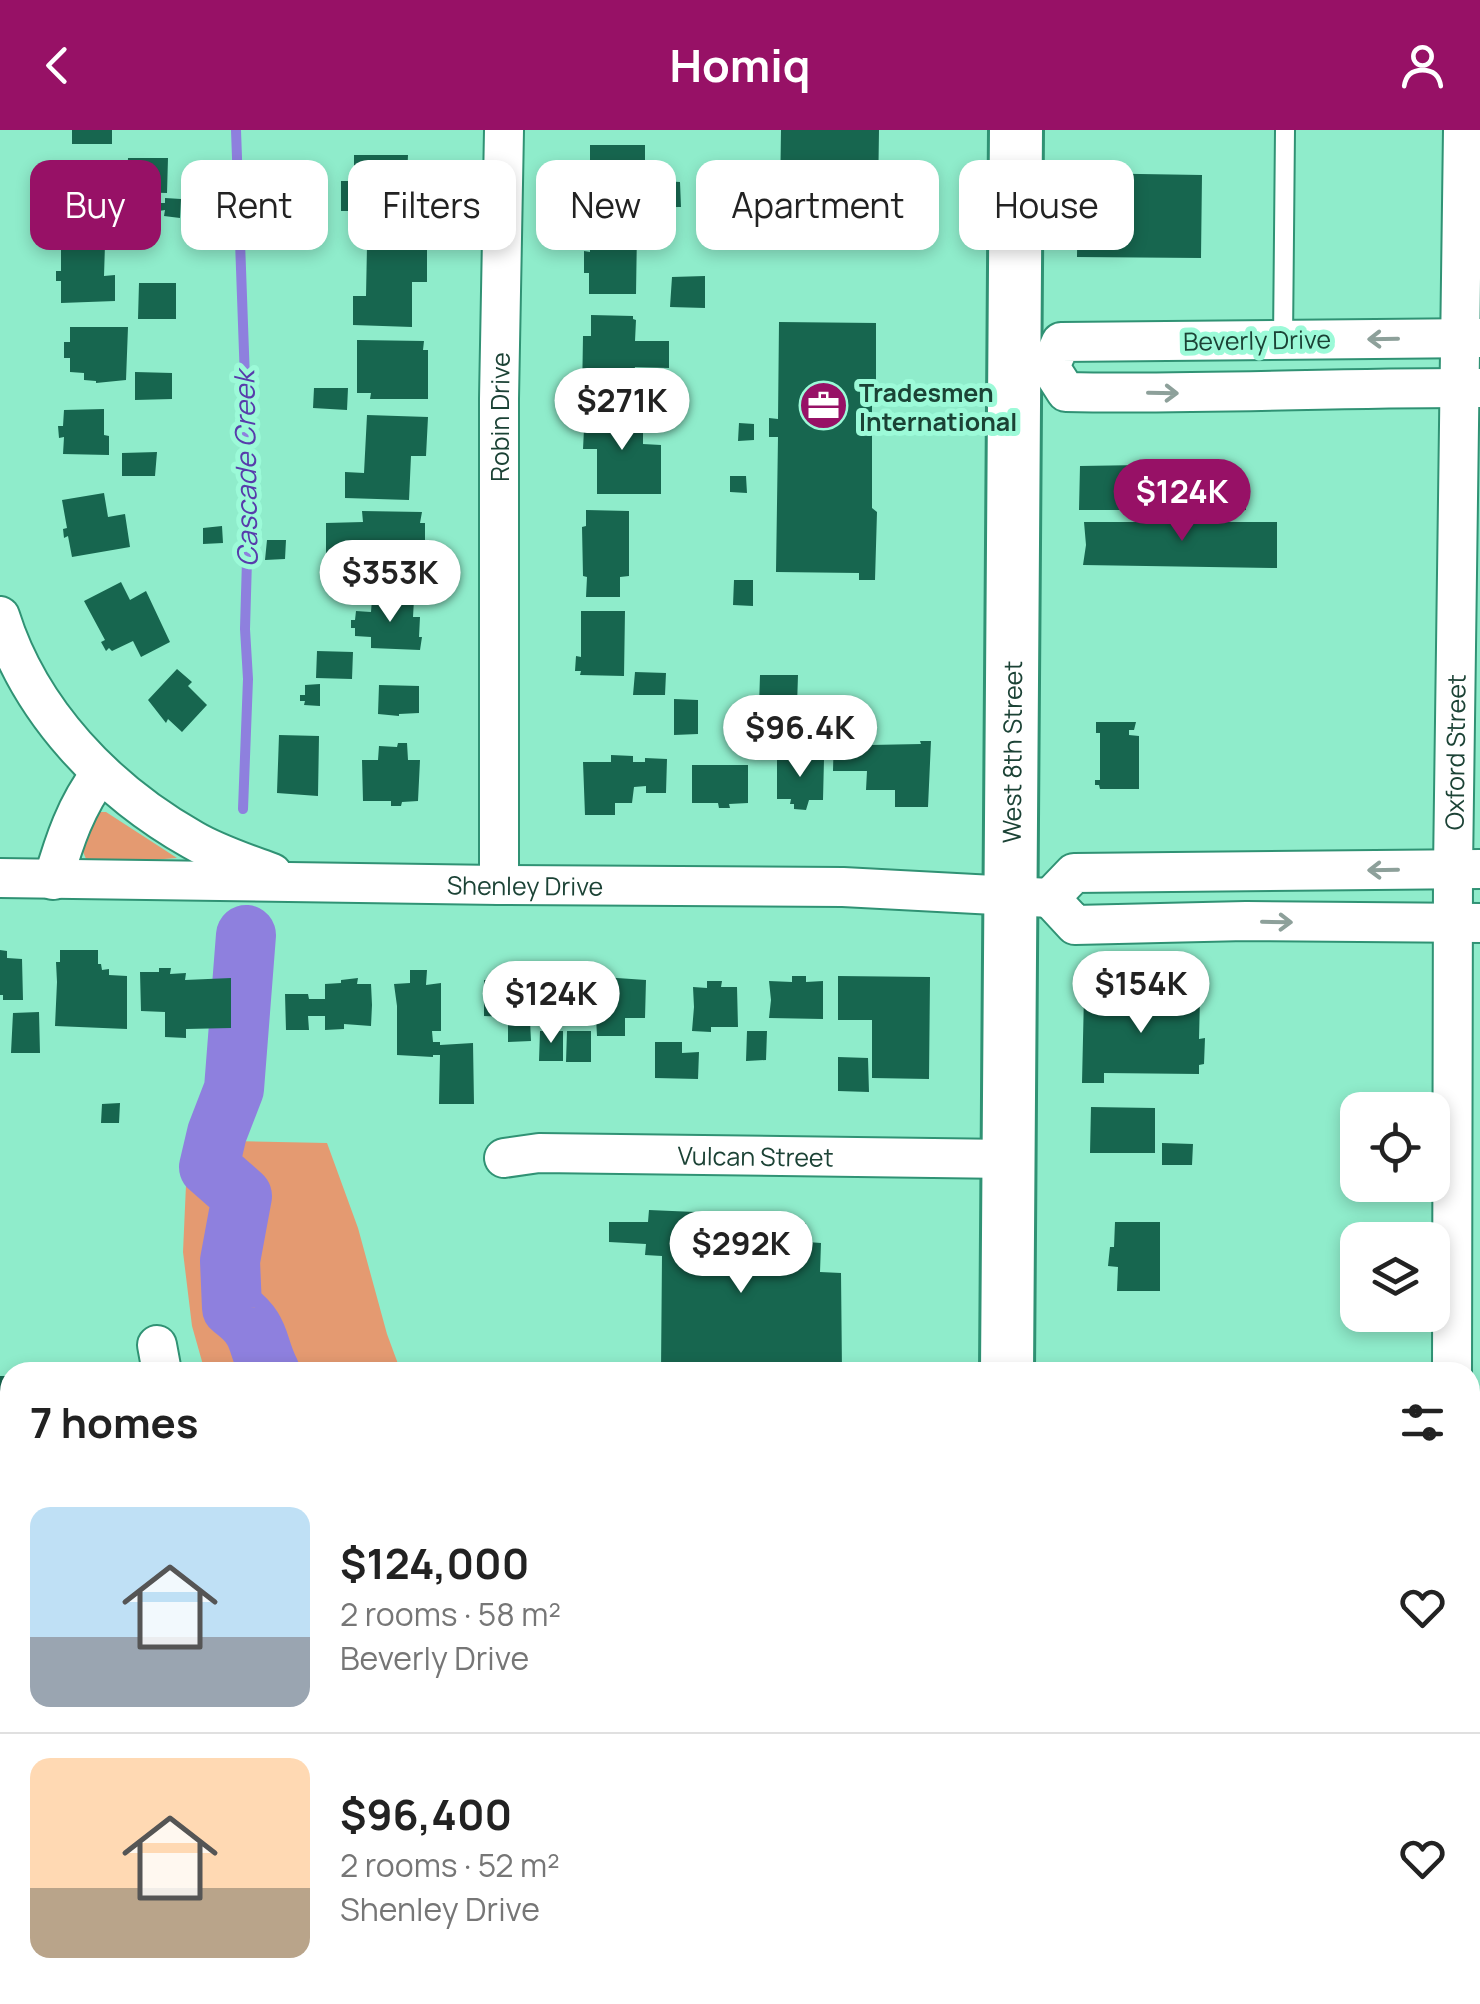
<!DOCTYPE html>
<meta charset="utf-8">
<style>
body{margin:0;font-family:Manrope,sans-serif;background:#f6f6f6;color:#222;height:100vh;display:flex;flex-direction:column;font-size:38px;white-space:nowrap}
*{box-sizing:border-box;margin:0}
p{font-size:32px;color:#767676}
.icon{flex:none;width:55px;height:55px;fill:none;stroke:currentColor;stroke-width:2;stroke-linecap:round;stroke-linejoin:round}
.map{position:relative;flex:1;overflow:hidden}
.drawer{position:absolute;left:0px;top:1232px;width:1480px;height:642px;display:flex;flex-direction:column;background:#fff;border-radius:30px 30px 0 0;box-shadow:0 5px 15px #0003}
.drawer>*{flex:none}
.banner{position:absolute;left:30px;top:30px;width:1420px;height:90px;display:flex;gap:20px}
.controls{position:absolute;left:1340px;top:962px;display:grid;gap:20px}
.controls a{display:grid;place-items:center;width:110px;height:110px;border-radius:20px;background:#fff;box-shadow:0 5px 15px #0003;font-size:50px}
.price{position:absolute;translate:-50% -85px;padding:0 22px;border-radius:35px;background:#fff;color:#222;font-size:32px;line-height:65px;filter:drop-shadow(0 2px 5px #0008)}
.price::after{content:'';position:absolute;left:50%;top:60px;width:30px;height:22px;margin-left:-15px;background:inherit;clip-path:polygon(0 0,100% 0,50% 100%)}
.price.current{background:#971166;color:#fff}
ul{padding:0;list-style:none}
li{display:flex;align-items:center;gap:30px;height:250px;padding:0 30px}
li+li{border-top:2px solid #e0e0e0}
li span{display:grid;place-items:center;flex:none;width:280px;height:200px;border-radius:20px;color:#555}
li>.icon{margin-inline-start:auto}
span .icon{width:120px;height:120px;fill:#fffc;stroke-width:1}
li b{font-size:42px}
h2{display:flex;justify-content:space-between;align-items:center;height:120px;padding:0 30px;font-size:42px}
.tag{padding:0 35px;border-radius:20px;background:#fff;box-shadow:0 5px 15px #0003;font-size:35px;line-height:90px}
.tag.current{background:#971166;color:#fff}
header{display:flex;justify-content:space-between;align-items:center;height:130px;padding:0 30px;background:#971166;color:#fff;font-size:45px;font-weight:700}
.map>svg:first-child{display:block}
.green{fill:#e49a71}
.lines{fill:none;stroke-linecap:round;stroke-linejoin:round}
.stream{stroke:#8e80de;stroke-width:10}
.river{stroke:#8e80de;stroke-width:60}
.building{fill:#17664f}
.service-casing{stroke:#309274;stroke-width:22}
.minor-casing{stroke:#309274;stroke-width:42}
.secondary-casing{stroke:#309274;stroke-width:58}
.service{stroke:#fff;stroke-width:18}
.minor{stroke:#fff;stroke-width:38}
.secondary{stroke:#fff;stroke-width:52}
.oneway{stroke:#8da09a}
.labels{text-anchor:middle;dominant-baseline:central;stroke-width:10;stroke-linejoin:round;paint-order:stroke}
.street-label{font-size:25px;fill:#1b4235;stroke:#9cfad8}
.poi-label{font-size:25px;font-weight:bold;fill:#1b4235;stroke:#9cfad8;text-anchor:start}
.water-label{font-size:28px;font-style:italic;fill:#573cab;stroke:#9cfad8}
</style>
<header><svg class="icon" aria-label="back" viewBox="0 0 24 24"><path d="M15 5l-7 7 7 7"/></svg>Homiq<svg class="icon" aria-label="person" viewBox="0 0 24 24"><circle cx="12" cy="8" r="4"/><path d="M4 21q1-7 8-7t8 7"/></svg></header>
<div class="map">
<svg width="1480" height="1874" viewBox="0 0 1480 1874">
<rect width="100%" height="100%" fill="#8feccb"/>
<path class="green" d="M 98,682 L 106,682 L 177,728 L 138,731 L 86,729 L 81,717 Z
M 188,1010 L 327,1013 L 358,1098 L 387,1204 L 401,1242 L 205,1242 L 192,1196 L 183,1122 Z
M 126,1865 L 429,1865 L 427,1874 L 124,1874 Z"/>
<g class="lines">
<path class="stream" d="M 236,0 L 249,361 L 245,499 L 248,549 L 243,679"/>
<path class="river" d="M 246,805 L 234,959 L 217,1003 L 209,1037 L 242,1066 L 230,1131 L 232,1178 C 263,1201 255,1212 270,1242
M 262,1874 L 264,1865"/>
</g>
<path class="building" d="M 72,0 L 112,0 L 112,14 L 72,14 Z
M 781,0 L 879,0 L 878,68 L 780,68 Z
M 590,15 L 645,15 L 645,50 L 680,52 L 681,77 L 586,78 L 588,52 L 583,53 L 583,40 L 587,39 L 587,32 L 590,32 Z
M 354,25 L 408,25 L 406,69 L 425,69 L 425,108 L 388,107 L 389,94 L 353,94 L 353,81 L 341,81 L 341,51 L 354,51 Z
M 128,28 L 168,28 L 167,63 L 127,62 Z
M 73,41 L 89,43 L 90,41 L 95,41 L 95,44 L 108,46 L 107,53 L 117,52 L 117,72 L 104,72 L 104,101 L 64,102 L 61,83 L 64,81 L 61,81 L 60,69 L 64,69 L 64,64 L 61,64 L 62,53 L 64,53 L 64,43 L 73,43 Z
M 1078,43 L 1202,45 L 1201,128 L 1077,127 Z
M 717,60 L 755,60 L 756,94 L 716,94 Z
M 165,68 L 181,69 L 180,88 L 164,86 L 165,80 L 159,81 L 160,73 L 165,73 Z
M 590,99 L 637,100 L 636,164 L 589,164 L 589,143 L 584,143 L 584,121 L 590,122 Z
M 61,113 L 105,114 L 104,146 L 115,145 L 115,171 L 61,173 L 61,151 L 56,151 L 56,141 L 61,141 Z
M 367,116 L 427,116 L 427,152 L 412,152 L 412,197 L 353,195 L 353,166 L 366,166 Z
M 705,146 L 705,178 L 670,177 L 672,147 Z
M 139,153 L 176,153 L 176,189 L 138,189 Z
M 591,185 L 633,186 L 633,189 L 636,190 L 635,211 L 669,211 L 669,238 L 635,237 L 633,249 L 622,249 L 622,268 L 582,267 L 583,206 L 591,206 Z
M 779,192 L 876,193 L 876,249 L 875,266 L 872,266 L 872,378 L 877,382 L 875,450 L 859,450 L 859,443 L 776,442 L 778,307 L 769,307 L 769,288 L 778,289 Z
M 70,197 L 128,197 L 126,250 L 96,253 L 96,251 L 84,250 L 84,243 L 70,242 L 70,228 L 64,228 L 64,212 L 70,212 Z
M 357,210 L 424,211 L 423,220 L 428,220 L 428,269 L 370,269 L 371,263 L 357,263 Z
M 135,242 L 172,243 L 172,269 L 135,270 Z
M 314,258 L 348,258 L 347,280 L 313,278 Z
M 104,279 L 104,305 L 109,306 L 109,325 L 63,324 L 64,307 L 59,308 L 58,296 L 63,296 L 64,280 Z
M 585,279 L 601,279 L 602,282 L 643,282 L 643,314 L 661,315 L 661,364 L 597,364 L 597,319 L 583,319 Z
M 367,285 L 428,287 L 426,326 L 411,326 L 409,370 L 345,368 L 345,342 L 364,343 Z
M 739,293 L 754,294 L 754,310 L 738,311 Z
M 157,322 L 155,346 L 122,346 L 122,323 Z
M 1160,329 L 1161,336 L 1180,337 L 1179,353 L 1246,354 L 1246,380 L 1079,380 L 1080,336 L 1142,335 L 1142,330 Z
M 730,346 L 746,346 L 747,363 L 730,362 Z
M 104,363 L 108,387 L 125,384 L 130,417 L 72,427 L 68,406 L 64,408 L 63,399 L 67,398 L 62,370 Z
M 586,380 L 629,381 L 629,446 L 620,447 L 620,467 L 586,467 L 587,447 L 583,446 L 582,397 L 586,396 Z
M 362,381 L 422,382 L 420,393 L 425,393 L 425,441 L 362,440 L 363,430 L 326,429 L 326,393 L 363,392 Z
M 1084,392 L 1277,392 L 1277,438 L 1083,435 L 1086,415 Z
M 222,396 L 223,413 L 203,414 L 203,398 Z
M 267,410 L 286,410 L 285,429 L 265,430 Z
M 734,450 L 753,450 L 753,476 L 733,475 Z
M 121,452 L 130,470 L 146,461 L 170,512 L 141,527 L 133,511 L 112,521 L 109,518 L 106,521 L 101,512 L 105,510 L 84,471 Z
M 372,469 L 414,469 L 413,487 L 420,487 L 419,507 L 422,507 L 420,520 L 371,518 L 371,507 L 355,506 L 355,498 L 351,498 L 351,490 L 355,490 L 356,481 L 371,482 Z
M 581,481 L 625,481 L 624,546 L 580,545 L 581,541 L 575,541 L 576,526 L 581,527 Z
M 317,521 L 353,522 L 352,549 L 316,548 Z
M 177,539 L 192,552 L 188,556 L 207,575 L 182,602 L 168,589 L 166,593 L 148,570 Z
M 635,542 L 666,543 L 665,565 L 633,565 Z
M 760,545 L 798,545 L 797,576 L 759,576 Z
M 320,554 L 320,576 L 304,575 L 305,571 L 300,571 L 300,565 L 305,565 L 305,555 Z
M 379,555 L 419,556 L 419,583 L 399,584 L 399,586 L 378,584 Z
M 674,569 L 698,570 L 698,604 L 674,605 Z
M 1096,592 L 1136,592 L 1134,600 L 1129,600 L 1129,605 L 1139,606 L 1139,659 L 1100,659 L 1099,655 L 1095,655 L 1095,650 L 1100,650 L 1100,603 L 1096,603 Z
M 834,601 L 870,603 L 870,615 L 921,614 L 920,611 L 931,611 L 928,677 L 895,677 L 895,660 L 866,660 L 867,641 L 833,641 Z
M 279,605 L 319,606 L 318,666 L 277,663 Z
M 398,613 L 407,613 L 408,630 L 420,630 L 418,671 L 402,672 L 401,676 L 391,676 L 391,671 L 363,671 L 362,630 L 378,630 L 379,616 L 397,617 Z
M 777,623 L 797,624 L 797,628 L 824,629 L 823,670 L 809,670 L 806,680 L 794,679 L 794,674 L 790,674 L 791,669 L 777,669 Z
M 611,625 L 633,626 L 633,632 L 645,632 L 645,628 L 667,629 L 666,663 L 646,663 L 646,656 L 634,657 L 632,673 L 615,673 L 615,685 L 585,685 L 583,632 L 611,632 Z
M 692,635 L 748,635 L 748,673 L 729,674 L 730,678 L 719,678 L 718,673 L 692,673 Z
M 0,820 L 7,821 L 7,828 L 22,829 L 23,870 L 3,870 L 3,865 L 0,865 Z
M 60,820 L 98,820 L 98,834 L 101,834 L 102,840 L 109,839 L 109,845 L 127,846 L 127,899 L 55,896 L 57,852 L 56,832 L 60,832 Z
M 159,838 L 171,838 L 170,844 L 186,843 L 185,850 L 231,848 L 231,898 L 186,899 L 186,908 L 165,907 L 165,882 L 141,881 L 140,842 L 159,842 Z
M 410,840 L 427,840 L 426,855 L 441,853 L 441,901 L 432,901 L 433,912 L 440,912 L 440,915 L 473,913 L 474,974 L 439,974 L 440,925 L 433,925 L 433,927 L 397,925 L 397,876 L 394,854 L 410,853 Z
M 502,844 L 514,844 L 513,850 L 528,849 L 531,911 L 508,912 L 508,887 L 484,886 L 484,850 L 502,850 Z
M 588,846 L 646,850 L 645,888 L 625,888 L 625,906 L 597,906 L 596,887 L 587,888 Z
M 792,846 L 806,846 L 806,852 L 823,851 L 823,889 L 769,888 L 771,870 L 769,851 L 792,852 Z
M 838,846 L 930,847 L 929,949 L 872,948 L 872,890 L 838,890 Z
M 358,848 L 357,854 L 371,854 L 372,875 L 371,896 L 344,894 L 344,899 L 325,900 L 325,886 L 308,886 L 309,900 L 286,900 L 285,864 L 308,864 L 309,869 L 325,869 L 325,854 L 341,853 L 341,850 Z
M 707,851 L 722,851 L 721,857 L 737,857 L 738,897 L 711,897 L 711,902 L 692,901 L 694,877 L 693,857 L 707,858 Z
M 1098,864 L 1178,865 L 1177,868 L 1200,868 L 1199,909 L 1205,908 L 1204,934 L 1199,935 L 1199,944 L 1104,943 L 1104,953 L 1082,953 L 1084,865 L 1098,866 Z
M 39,882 L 40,923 L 11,923 L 13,883 Z
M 540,901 L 563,901 L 563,931 L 539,931 Z
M 567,901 L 591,901 L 591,932 L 566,932 Z
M 747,901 L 767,901 L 766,930 L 746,931 Z
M 655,912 L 682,912 L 682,923 L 699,922 L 698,949 L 655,948 Z
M 838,927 L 868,928 L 869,962 L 838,961 Z
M 120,973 L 119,993 L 101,993 L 102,974 Z
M 1091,977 L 1155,978 L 1155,1023 L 1090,1023 Z
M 1162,1013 L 1193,1014 L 1192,1035 L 1162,1035 Z
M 649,1080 L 695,1082 L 695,1095 L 806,1093 L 807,1112 L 821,1113 L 820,1142 L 841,1143 L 842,1242 L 661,1242 L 662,1126 L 645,1125 L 646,1114 L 609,1112 L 609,1092 L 648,1092 Z
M 1115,1092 L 1160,1092 L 1160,1161 L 1117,1161 L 1118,1137 L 1108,1136 L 1110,1117 L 1114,1117 Z
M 0,1246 L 10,1246 L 10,1462 L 0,1462 Z
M 0,1622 L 10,1622 L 10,1813 L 0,1813 Z
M 0,1845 L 10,1845 L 10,1865 L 52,1865 L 51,1874 L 0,1874 Z
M 846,1865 L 917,1865 L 917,1874 L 845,1874 Z
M 1092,1865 L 1183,1865 L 1182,1872 L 1092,1874 Z"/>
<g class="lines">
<defs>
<path id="service" d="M 1283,210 L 1285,0"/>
<g id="minor">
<path d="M 1480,208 L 1061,212 L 1050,237 L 1066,262 C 1204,265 1342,257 1480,258"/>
<path d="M 0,486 C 30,582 106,661 193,710 C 217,724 245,733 272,743"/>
<path d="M 1480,739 L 1074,743 L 1050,768 L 1075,795 L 1246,791 L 1480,793"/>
<path id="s1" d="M 0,748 L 499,755 L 843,757 L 1050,768"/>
<path d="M 53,750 C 64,712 76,675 101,643"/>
<path id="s2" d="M 499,755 L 499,269 L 504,0"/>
<path id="s3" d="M 504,1028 L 539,1023 L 1009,1029"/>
<path d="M 157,1215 L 162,1242"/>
<path id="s4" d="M 1452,1242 L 1453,739 L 1463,0"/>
<path d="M 1470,1676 L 1480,1677"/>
<path d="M 109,1874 L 111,1865"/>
<path d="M 447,1874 L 449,1865"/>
<path d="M 1450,1874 L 1451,1865"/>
</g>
<g id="secondary">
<path id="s5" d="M 1007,1242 L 1016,0"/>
<path d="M 997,1874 L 997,1865"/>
</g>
</defs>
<use href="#service" class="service-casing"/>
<use href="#minor" class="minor-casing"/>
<use href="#secondary" class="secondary-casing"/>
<use href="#service" class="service"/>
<use href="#minor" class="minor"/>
<use href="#secondary" class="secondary"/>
</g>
<defs><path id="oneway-shaft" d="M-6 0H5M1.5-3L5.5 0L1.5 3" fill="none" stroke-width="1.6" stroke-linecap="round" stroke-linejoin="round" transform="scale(2.5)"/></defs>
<g class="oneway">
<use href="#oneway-shaft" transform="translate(1383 209) rotate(179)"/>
<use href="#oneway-shaft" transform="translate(1163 263) rotate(1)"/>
<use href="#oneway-shaft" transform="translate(1383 740) rotate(179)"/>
<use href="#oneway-shaft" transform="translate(1277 792) rotate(1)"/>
</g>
<defs>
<symbol id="office-disc" viewBox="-11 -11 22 22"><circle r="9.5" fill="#971166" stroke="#9cfad8"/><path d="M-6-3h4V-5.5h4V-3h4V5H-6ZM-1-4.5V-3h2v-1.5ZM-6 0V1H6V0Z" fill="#fff"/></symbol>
</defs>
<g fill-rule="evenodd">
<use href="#office-disc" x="796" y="248" width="55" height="55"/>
</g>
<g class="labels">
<g class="street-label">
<text transform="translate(1257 210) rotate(-1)">Beverly Drive</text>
<text stroke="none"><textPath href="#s2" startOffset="468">Robin Drive</textPath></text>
<text stroke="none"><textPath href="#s5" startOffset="620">West 8th Street</textPath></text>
<text stroke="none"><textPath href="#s4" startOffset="620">Oxford Street</textPath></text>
<text stroke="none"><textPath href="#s1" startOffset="525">Shenley Drive</textPath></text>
<text stroke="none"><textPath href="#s3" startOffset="252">Vulcan Street</textPath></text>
</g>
<g class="poi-label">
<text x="859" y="262">Tradesmen<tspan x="859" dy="29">International</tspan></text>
</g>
<g class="water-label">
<text transform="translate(245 339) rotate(-91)">Cascade Creek</text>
</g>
</g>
</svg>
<div class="controls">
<a><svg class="icon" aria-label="locate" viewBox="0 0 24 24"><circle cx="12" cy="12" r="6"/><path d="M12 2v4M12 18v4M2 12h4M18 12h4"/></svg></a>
<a><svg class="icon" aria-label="layers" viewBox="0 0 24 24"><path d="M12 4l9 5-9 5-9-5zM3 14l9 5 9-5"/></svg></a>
</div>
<b class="price" style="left:622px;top:323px">$271K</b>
<b class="price current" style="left:1182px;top:414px">$124K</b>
<b class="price" style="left:390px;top:495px">$353K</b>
<b class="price" style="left:800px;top:650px">$96.4K</b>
<b class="price" style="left:1141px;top:906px">$154K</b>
<b class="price" style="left:551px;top:916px">$124K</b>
<b class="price" style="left:741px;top:1166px">$292K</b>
<div class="banner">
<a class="tag current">Buy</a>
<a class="tag">Rent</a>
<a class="tag">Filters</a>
<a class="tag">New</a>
<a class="tag">Apartment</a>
<a class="tag">House</a>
</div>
<section class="drawer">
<h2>7 homes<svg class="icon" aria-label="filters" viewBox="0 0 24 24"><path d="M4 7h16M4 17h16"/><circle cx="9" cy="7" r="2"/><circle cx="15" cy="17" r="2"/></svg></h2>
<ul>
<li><span style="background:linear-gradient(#bfe0f5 65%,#9aa5b1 0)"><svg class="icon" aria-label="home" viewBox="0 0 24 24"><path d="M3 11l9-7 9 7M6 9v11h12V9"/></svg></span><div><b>$124,000</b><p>2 rooms · 58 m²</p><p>Beverly Drive</p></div><svg class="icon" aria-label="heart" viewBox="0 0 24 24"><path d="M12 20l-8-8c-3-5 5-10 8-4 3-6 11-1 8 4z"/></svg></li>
<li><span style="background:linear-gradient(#ffd9b3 65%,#b9a48a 0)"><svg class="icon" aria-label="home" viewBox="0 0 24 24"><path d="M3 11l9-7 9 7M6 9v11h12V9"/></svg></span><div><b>$96,400</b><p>2 rooms · 52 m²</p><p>Shenley Drive</p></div><svg class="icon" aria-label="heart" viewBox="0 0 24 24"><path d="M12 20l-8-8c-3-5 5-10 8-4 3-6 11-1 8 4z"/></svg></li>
</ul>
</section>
</div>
